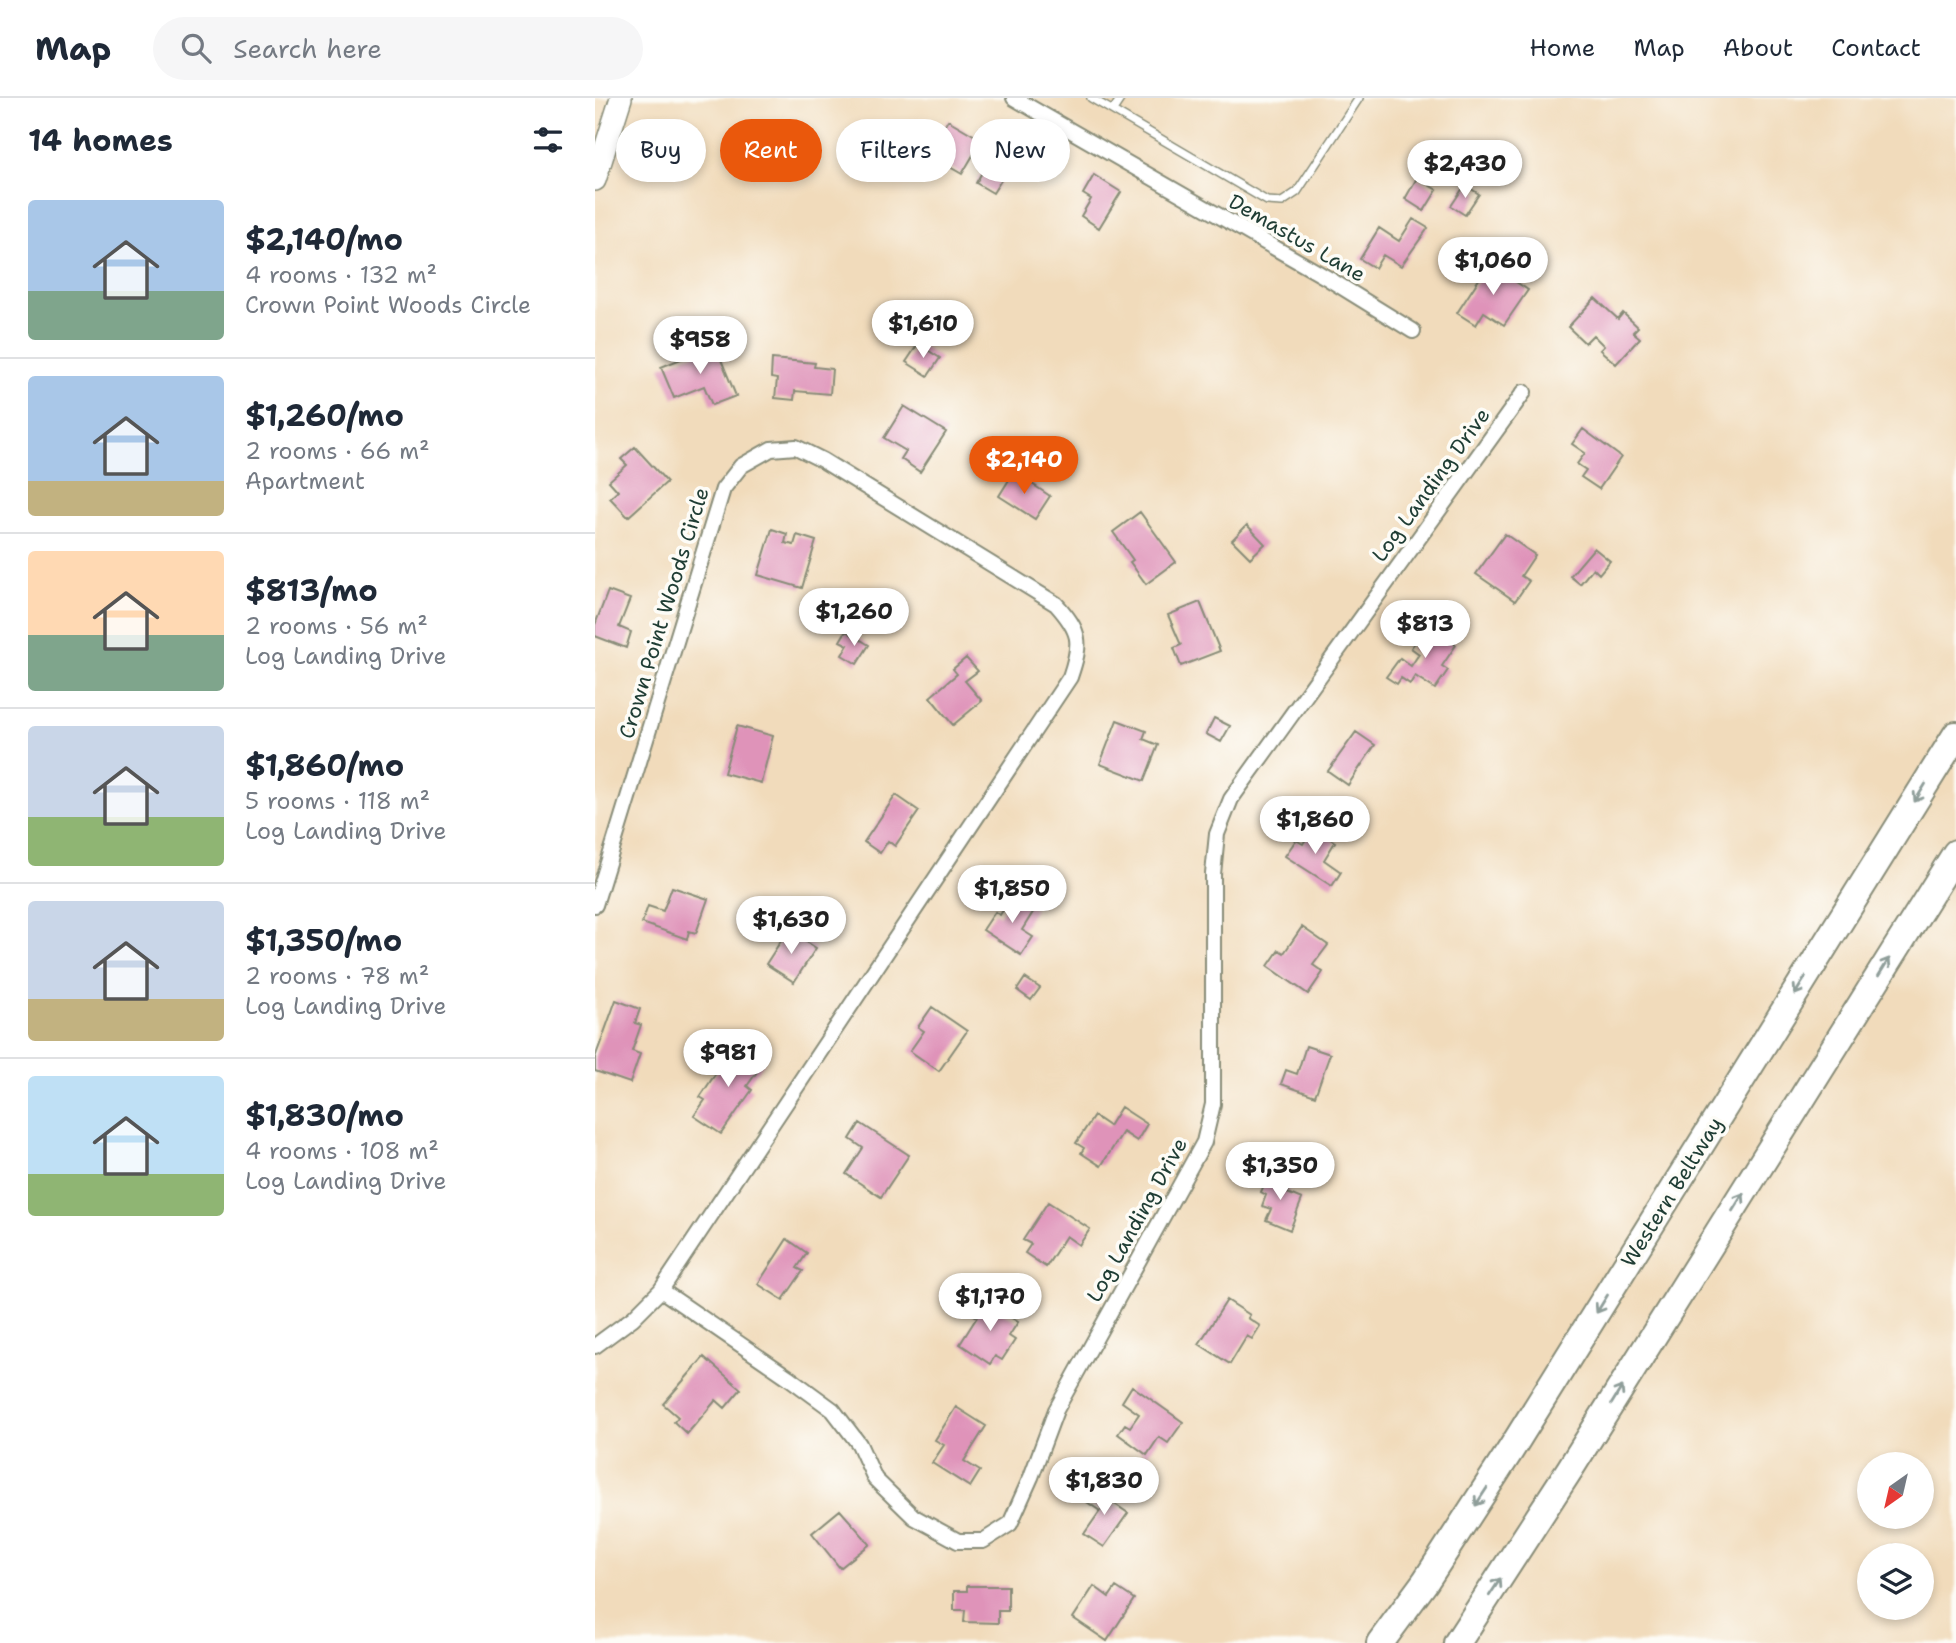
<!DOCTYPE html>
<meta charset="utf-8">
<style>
body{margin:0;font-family:"Shantell Sans",sans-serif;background:#f6f6f7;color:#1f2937;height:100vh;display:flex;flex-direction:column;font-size:26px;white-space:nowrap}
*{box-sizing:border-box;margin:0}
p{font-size:23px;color:#747a83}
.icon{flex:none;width:38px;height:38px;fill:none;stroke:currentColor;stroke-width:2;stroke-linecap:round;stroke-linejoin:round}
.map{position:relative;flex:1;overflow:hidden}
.details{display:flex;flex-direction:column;background:#fff;width:595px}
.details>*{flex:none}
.hud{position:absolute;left:21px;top:21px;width:665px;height:63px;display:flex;gap:14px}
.needle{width:46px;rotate:214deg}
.fabs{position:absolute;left:1262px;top:1354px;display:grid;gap:14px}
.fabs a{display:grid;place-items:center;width:77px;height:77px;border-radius:50%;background:#fff;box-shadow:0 4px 10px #0003;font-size:35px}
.price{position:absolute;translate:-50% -60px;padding:0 16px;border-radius:24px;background:#fff;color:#222;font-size:23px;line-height:46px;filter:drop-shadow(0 2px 4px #0008)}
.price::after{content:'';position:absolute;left:50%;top:42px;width:21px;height:16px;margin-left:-10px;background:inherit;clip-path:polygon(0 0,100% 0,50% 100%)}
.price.on{background:#ea580c;color:#fff}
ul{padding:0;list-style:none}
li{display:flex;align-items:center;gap:21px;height:175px;padding:0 28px}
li+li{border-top:2px solid #e0e1e3}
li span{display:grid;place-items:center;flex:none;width:196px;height:140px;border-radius:7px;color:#555}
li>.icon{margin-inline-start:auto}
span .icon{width:84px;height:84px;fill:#fffc;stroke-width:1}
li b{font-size:30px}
h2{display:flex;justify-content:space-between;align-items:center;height:84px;padding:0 28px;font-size:30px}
.chip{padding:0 24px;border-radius:32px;background:#fff;box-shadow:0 4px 10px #0003;font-size:24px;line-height:63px}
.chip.on{background:#ea580c;color:#fff}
header{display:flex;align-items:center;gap:42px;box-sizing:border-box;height:98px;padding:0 35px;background:#fff;border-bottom:2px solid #e0e1e3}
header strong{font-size:33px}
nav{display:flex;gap:38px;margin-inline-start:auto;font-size:24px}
.search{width:490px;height:63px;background:#f6f6f7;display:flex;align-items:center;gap:18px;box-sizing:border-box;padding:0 24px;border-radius:38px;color:#747a83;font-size:26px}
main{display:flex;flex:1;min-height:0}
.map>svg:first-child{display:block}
.building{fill:#df93b9}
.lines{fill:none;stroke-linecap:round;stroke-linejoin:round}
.lane-casing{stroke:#888c78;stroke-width:10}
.street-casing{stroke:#888c78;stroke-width:18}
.secondary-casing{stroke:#888c78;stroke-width:24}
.highway-casing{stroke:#888c78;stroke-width:30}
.lane{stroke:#fff;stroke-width:7}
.street{stroke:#fff;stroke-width:14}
.secondary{stroke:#fff;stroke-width:21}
.highway{stroke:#fff;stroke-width:26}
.oneway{stroke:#8f9e9a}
.labels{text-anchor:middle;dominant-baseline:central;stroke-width:7;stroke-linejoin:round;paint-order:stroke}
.street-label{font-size:21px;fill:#1f3d34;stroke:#fdfcf7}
</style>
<header>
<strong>Map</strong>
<div class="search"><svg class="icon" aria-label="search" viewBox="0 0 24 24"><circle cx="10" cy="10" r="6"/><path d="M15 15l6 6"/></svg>Search here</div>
<nav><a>Home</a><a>Map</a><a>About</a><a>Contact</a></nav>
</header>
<main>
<section class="details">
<h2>14 homes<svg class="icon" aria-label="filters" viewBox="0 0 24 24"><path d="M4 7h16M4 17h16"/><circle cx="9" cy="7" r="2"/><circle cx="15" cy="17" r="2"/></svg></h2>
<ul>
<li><span style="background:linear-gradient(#a9c7e8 65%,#7fa58c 0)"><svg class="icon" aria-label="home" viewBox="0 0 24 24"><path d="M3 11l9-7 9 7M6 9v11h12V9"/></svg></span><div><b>$2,140/mo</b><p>4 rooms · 132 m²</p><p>Crown Point Woods Circle</p></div></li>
<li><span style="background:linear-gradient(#a9c7e8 75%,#c2b280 0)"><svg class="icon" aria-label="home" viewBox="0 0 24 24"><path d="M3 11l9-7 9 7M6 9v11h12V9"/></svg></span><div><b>$1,260/mo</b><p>2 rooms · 66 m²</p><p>Apartment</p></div></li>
<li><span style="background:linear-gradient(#ffd9b3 60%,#7fa58c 0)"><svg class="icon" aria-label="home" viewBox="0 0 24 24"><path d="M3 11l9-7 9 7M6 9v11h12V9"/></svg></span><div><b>$813/mo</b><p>2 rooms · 56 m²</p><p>Log Landing Drive</p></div></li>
<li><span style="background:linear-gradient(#c9d6e8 65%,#8fb573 0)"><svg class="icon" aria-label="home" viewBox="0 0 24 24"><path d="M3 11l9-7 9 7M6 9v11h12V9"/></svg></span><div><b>$1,860/mo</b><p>5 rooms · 118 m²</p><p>Log Landing Drive</p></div></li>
<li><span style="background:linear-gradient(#c9d6e8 70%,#c2b280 0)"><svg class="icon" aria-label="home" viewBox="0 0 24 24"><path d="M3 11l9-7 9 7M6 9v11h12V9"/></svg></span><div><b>$1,350/mo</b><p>2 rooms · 78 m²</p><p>Log Landing Drive</p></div></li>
<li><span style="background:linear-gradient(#bfe0f5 70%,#8fb573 0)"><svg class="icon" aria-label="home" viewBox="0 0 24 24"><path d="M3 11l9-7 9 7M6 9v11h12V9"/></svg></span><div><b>$1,830/mo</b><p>4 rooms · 108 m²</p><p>Log Landing Drive</p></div></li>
</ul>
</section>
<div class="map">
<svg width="1361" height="1545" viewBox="0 0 1361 1545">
<rect width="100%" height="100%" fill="#fdfcf7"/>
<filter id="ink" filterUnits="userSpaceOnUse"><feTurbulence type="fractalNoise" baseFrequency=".0143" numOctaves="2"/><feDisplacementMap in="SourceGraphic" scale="14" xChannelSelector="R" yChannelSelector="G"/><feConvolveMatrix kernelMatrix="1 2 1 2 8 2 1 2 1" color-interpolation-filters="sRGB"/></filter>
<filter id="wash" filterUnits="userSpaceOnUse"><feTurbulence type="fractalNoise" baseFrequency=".00686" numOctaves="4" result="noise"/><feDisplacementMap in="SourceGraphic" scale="28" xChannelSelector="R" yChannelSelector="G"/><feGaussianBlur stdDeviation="1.57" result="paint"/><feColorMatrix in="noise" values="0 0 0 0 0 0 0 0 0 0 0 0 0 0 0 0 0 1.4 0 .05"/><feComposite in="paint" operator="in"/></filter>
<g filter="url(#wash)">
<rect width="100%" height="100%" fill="#f1dbbb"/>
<g id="blocks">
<path class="building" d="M 353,22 L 387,42 L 367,76 L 353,68 L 357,61 L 350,57 L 355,48 L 342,40 Z
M 390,69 L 408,79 L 398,95 L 381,85 Z
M 499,77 L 526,94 L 504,130 L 486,118 L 496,101 L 488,96 Z
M 822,80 L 842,92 L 829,113 L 810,101 Z
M 870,87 L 884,96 L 870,117 L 856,108 Z
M 818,121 L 833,130 L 806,168 L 788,157 L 780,170 L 765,161 L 784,130 L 804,143 Z
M 894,166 L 933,192 L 909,227 L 889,214 L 881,227 L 862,215 Z
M 1000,200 L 1023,221 L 1028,215 L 1043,229 L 1038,234 L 1045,240 L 1021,266 L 1005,252 L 1009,248 L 998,237 L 990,245 L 973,229 Z
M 323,246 L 345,260 L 333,278 L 311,264 Z
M 120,247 L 141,298 L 117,307 L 109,288 L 79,300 L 66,269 Z
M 177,261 L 220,265 L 219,269 L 237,271 L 235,296 L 200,293 L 199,302 L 180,300 L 182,281 L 176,280 Z
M 309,308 L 351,334 L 325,374 L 306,361 L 311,353 L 289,340 Z
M 988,331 L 1026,359 L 1004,391 L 986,379 L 991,372 L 982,366 L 990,355 L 977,346 Z
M 40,349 L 72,384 L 33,419 L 15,400 L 23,393 L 14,383 L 32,367 L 26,361 Z
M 419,374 L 455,398 L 440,421 L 404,398 Z
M 545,414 L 581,464 L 551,486 L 535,464 L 538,462 L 518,434 Z
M 652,427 L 670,446 L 655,460 L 637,442 Z
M 177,431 L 192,436 L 190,445 L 199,447 L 202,437 L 221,443 L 207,490 L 163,477 Z
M 910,436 L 940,457 L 926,478 L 934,483 L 920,503 L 881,476 Z
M 999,450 L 1015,463 L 1004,476 L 998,470 L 985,486 L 975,478 Z
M 13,493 L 35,501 L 24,529 L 36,534 L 31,550 L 0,538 L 0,527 Z
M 605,504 L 625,553 L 586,568 L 579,550 L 586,547 L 573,517 Z
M 832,527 L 861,547 L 847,568 L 853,572 L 840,591 L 820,578 L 815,586 L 806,580 L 802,586 L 791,579 L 805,560 L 816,568 L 824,556 L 816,550 Z
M 251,533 L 274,547 L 262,566 L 247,557 L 253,547 L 245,543 Z
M 371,560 L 383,573 L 370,583 L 387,603 L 358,627 L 335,599 L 362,576 L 358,571 Z
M 619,620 L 635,628 L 626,644 L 611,636 Z
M 522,622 L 551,633 L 548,641 L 563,647 L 549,683 L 505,666 Z
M 142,628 L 178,638 L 166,685 L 129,675 Z
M 761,634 L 780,647 L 753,687 L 733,673 Z
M 301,697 L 324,713 L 300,748 L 293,743 L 285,755 L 269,744 Z
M 718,730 L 740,744 L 729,762 L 746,774 L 737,788 L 690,758 L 701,742 L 708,746 Z
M 77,789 L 113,801 L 101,835 L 94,833 L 92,841 L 47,825 L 53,808 L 68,813 Z
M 418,797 L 440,811 L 427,832 L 438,839 L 426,857 L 388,832 L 400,814 L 405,817 Z
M 707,829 L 733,847 L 718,867 L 728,874 L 713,896 L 673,868 L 684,852 L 689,855 Z
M 193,832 L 221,850 L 199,884 L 171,866 Z
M 430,880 L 445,890 L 436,902 L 422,892 Z
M 21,902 L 45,911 L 40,925 L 46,927 L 37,953 L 45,956 L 35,985 L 0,973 L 0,960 Z
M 337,909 L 372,933 L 344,973 L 315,953 L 329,933 L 323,929 Z
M 141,945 L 169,964 L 152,988 L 157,992 L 126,1036 L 99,1018 L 110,1002 L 105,999 Z
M 711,948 L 735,956 L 720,998 L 686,986 L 691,972 L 702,976 Z
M 526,1009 L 552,1026 L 542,1043 L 528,1034 L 506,1068 L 486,1055 L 489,1050 L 481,1045 L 499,1018 L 514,1028 Z
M 265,1025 L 314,1057 L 286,1099 L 251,1076 L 268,1050 L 255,1041 Z
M 674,1075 L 696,1084 L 692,1095 L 707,1101 L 695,1132 L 671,1122 L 676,1111 L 667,1108 L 671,1097 L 666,1094 Z
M 453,1104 L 495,1131 L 484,1147 L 471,1138 L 451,1169 L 430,1155 L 436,1146 L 428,1142 Z
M 192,1141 L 212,1155 L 202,1170 L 208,1173 L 188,1202 L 163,1186 Z
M 389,1202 L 423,1224 L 414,1238 L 420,1242 L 407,1262 L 400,1258 L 395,1266 L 365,1246 L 382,1219 L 379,1217 Z
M 632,1202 L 655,1217 L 653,1220 L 665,1228 L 657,1241 L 652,1238 L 635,1266 L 604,1246 Z
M 109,1259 L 146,1291 L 130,1310 L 121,1302 L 92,1336 L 79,1324 L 83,1319 L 68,1306 Z
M 537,1288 L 588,1324 L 573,1345 L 564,1339 L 552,1357 L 523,1336 L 530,1326 L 535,1329 L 544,1316 L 527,1304 Z
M 361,1309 L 391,1328 L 369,1363 L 385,1373 L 375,1389 L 337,1365 L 349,1347 L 340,1342 Z
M 500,1387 L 516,1398 L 514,1402 L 533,1415 L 509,1449 L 489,1436 L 505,1413 L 489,1402 Z
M 245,1412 L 275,1446 L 245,1470 L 217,1435 Z
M 1299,1447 L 1315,1458 L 1292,1458 Z
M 372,1488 L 413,1488 L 413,1513 L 403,1513 L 403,1525 L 369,1524 L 370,1512 L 359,1512 L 359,1493 L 372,1493 Z
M 499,1488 L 514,1499 L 521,1489 L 539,1501 L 512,1543 L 478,1520 Z"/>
</g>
</g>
<g filter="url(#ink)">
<use href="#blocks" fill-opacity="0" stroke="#888c78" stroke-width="2"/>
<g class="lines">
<defs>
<path id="lane" d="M 496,0 L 672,103 L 687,104 L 702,94 L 764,0
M 518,12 L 526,0"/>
<path id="street" d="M 419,0 L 734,181 L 818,233
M 0,807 L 128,391 L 146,368 L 176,351 L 201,349 L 227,362 L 461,506 C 486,534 487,544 475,579 L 66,1192 L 38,1220 L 0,1248
M 66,1192 L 193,1279 L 238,1312 L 264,1346 L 280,1381 L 319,1419 L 363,1443 L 388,1443 L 415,1426 L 436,1379 L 461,1312 L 609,1044 L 618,1006 L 618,776 L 622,736 L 636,701 L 929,294"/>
<path id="secondary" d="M 0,82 L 26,0"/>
<path id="highway" d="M 785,1545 L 830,1484 L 915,1353 L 1361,637
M 862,1545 L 975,1371 L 1361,755"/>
</defs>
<use href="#lane" class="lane-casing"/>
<use href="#street" class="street-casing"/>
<use href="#secondary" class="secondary-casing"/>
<use href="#highway" class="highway-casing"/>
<use href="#lane" class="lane"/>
<use href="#street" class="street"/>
<use href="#secondary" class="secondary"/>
<use href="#highway" class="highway"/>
</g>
<defs><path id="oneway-shaft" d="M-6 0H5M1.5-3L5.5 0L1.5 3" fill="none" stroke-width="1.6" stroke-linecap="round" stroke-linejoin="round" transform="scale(1.75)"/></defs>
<g class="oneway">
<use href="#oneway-shaft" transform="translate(1325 695) rotate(122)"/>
<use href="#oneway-shaft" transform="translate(1289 869) rotate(-58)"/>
<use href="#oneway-shaft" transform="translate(1205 888) rotate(122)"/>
<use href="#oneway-shaft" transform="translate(1143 1104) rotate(-58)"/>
<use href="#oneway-shaft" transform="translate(1007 1206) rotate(122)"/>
<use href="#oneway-shaft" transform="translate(1022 1297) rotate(-58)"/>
<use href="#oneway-shaft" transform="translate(886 1399) rotate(123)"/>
<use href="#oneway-shaft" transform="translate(900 1489) rotate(-57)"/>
</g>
</g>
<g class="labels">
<g class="street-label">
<text transform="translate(702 140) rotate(30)">Demastus Lane</text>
<text transform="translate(836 387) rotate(-54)">Log Landing Drive</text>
<text transform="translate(69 515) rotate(-73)">Crown Point Woods Circle</text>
<text transform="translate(1077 1094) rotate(-58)">Western Beltway</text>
<text transform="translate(542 1122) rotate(-61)">Log Landing Drive</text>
</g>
</g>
</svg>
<div class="fabs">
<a><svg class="needle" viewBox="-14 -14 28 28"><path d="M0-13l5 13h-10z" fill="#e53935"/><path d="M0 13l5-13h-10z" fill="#747a83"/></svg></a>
<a><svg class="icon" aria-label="layers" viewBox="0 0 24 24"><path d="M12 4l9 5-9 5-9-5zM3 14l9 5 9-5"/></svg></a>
</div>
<b class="price" style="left:870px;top:102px">$2,430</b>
<b class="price" style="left:898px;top:199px">$1,060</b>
<b class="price" style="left:328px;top:262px">$1,610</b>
<b class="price" style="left:105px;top:278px">$958</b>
<b class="price on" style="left:429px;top:398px">$2,140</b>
<b class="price" style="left:259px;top:550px">$1,260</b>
<b class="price" style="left:830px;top:562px">$813</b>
<b class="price" style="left:720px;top:758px">$1,860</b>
<b class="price" style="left:417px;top:827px">$1,850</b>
<b class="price" style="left:196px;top:858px">$1,630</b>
<b class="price" style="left:133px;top:991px">$981</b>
<b class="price" style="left:685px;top:1104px">$1,350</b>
<b class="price" style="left:395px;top:1235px">$1,170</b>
<b class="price" style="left:509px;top:1419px">$1,830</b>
<div class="hud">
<a class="chip">Buy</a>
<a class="chip on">Rent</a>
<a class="chip">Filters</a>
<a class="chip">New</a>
</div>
</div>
</main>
